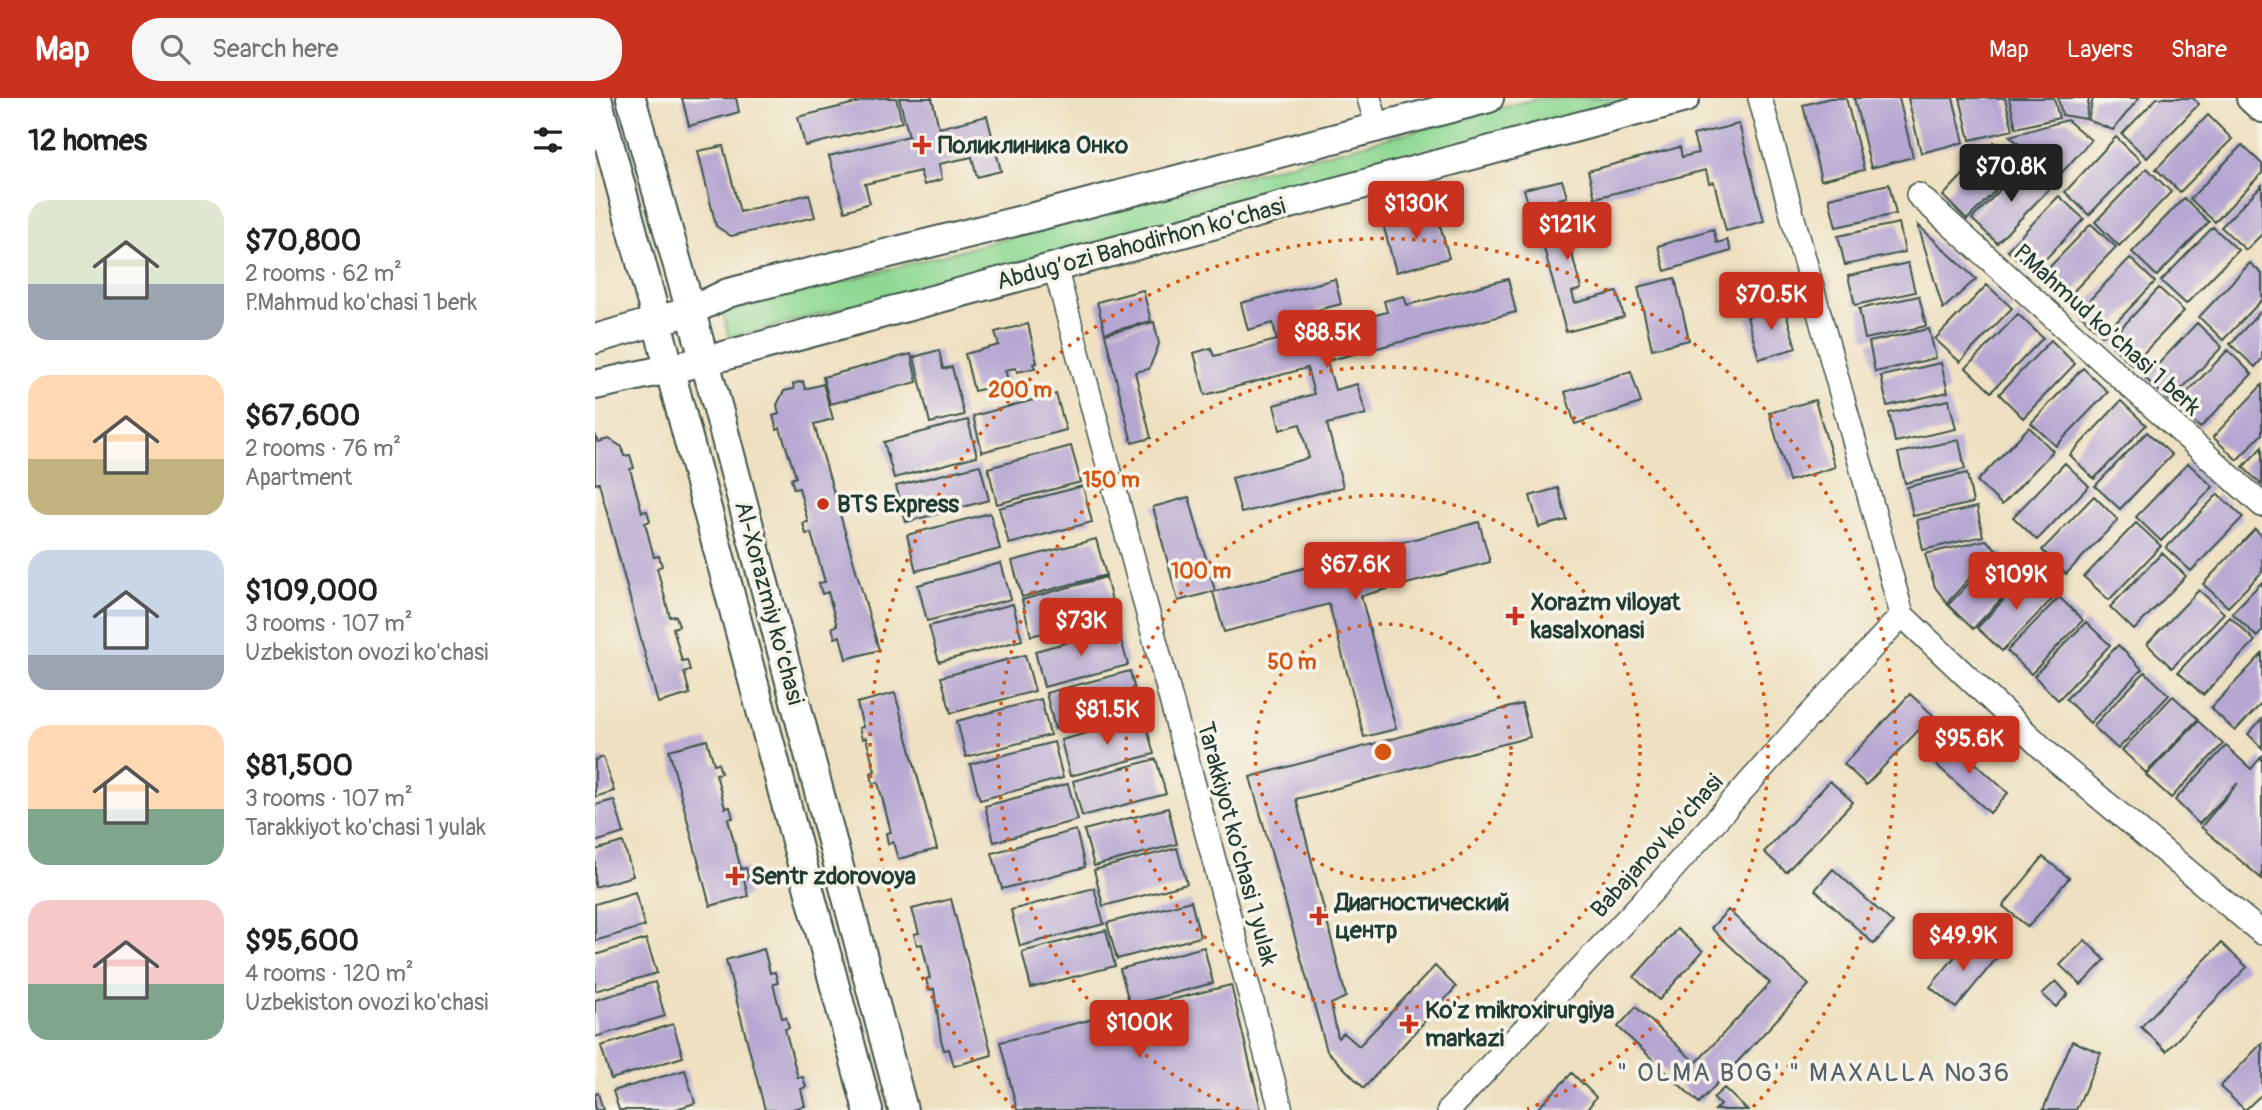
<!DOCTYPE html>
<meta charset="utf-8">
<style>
body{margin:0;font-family:Pangolin,sans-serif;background:#f6f6f6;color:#202124;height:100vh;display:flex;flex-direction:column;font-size:26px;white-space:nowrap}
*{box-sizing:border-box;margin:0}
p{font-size:23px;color:#757577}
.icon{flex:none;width:38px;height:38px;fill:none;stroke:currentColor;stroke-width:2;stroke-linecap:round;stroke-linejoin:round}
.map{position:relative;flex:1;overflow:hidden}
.sheet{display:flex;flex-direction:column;background:#fff;width:595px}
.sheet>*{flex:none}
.price{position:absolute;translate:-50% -60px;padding:0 16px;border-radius:7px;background:#c8321e;color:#fff;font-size:23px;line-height:46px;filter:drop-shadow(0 2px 4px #0008)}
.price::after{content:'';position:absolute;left:50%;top:42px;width:21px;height:16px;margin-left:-10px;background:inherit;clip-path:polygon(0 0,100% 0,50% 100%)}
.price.current{background:#222;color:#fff}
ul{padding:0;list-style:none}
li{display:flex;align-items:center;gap:21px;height:175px;padding:0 28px}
li span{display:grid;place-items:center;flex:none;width:196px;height:140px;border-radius:21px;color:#555}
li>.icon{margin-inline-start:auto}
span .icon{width:84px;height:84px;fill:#fffc;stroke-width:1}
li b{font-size:30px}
h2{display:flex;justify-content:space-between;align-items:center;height:84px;padding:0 28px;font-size:30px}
header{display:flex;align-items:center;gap:42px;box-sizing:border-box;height:98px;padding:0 35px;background:#c8321e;color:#fff}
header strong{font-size:33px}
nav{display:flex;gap:38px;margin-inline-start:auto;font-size:24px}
.search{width:490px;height:63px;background:#f6f6f6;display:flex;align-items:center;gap:18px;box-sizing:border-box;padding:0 24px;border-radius:28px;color:#757577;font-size:26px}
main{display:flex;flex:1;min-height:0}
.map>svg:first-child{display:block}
.green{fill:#8ed893;stroke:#568a64;stroke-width:2}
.building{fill:#b6a7d2}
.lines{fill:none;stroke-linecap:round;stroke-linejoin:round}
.minor-casing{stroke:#3e5549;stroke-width:26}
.major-casing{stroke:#3e5549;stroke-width:32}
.minor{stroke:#fff;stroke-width:23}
.major{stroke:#fff;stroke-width:28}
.ring{fill:none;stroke:#d45610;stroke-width:3.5;stroke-dasharray:3.5 7}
.poi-dot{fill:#c8321e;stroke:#f7f3e8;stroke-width:2.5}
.labels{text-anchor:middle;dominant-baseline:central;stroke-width:7;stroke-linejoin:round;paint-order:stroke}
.poi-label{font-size:24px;font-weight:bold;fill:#1f3d34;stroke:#f7f3e8;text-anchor:start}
.street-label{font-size:24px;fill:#1f3d34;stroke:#f7f3e8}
.neighbourhood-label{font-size:26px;letter-spacing:2px;fill:#54626b;stroke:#f7f3e8}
.centre{fill:#d45610;stroke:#f7f3e8;stroke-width:3.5}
.ring-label{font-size:21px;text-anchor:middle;font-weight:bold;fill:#d45610;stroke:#f7f3e8;stroke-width:7;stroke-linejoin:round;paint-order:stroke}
</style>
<header>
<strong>Map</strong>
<div class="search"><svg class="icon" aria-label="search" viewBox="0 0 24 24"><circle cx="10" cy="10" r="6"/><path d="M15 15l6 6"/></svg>Search here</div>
<nav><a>Map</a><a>Layers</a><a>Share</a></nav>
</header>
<main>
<section class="sheet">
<h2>12 homes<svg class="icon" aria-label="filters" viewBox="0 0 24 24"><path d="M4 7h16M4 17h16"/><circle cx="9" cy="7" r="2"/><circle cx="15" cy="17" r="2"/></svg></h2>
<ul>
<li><span style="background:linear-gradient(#dfe7d0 60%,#9aa5b1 0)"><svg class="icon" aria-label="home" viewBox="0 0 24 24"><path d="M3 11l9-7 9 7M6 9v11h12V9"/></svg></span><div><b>$70,800</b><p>2 rooms · 62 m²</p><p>P.Mahmud ko'chasi 1 berk</p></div></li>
<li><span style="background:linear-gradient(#ffd9b3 60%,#c2b280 0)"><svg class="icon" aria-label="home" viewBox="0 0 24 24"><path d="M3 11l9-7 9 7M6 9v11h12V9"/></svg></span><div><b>$67,600</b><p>2 rooms · 76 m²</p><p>Apartment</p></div></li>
<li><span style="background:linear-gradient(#c9d6e8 75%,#9aa5b1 0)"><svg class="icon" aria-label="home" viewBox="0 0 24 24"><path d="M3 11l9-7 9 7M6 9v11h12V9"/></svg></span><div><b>$109,000</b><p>3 rooms · 107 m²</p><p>Uzbekiston ovozi ko'chasi</p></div></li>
<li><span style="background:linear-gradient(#ffd9b3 60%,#7fa58c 0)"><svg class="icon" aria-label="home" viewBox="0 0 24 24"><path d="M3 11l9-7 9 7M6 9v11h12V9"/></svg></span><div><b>$81,500</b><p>3 rooms · 107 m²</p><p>Tarakkiyot ko'chasi 1 yulak</p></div></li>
<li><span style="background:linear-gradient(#f6c9c9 60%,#7fa58c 0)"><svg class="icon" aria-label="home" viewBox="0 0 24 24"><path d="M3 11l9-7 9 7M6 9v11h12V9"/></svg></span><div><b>$95,600</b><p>4 rooms · 120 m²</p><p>Uzbekiston ovozi ko'chasi</p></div></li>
</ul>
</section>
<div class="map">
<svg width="1667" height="1012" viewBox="0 0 1667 1012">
<rect width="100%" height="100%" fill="#f7f3e8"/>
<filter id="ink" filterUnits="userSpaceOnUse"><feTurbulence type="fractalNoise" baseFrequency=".0143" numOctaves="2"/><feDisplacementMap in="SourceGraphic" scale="14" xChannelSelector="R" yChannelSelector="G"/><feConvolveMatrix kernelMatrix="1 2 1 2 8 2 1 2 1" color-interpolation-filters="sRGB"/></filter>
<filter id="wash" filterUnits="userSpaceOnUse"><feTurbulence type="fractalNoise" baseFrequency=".00686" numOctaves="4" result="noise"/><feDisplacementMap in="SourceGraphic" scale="28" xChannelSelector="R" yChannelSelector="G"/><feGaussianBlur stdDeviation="1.57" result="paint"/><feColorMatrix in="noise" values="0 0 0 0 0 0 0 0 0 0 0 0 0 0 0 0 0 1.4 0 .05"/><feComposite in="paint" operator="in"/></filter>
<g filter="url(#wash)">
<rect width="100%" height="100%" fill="#eee0c0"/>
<path class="green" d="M 944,0 L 1056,0 L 134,240 L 128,215 Z"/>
<g id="blocks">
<path class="building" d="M 87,0 L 141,0 L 144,14 L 94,28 Z
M 281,0 L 301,0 L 307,24 L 210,48 L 203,19 Z
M 304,0 L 337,0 L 344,30 L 392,18 L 406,73 L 382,79 L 377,59 L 344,66 L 347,81 L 329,87 L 325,73 L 270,86 L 275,105 L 250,113 L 234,58 L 314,38 Z
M 1235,0 L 1251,0 L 1269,72 L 1226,82 L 1208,7 Z
M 1259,0 L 1304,0 L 1318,59 L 1276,70 Z
M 1313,0 L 1358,0 L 1369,44 L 1326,55 Z
M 1365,0 L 1410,0 L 1418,32 L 1375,42 Z
M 1414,0 L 1459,0 L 1464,20 L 1421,30 Z
M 1463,0 L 1494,0 L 1491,21 L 1467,17 Z
M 1498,0 L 1544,0 L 1518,32 L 1493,22 Z
M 1562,0 L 1598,0 L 1604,6 L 1552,60 L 1527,36 Z
M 1613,17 L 1637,41 L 1585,94 L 1561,71 Z
M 1472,22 L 1496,42 L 1462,80 L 1415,38 Z
M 1144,26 L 1169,123 L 1131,133 L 1119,84 L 1114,85 L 1111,72 L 1000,100 L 993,73 L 1085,49 L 1087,59 L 1103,55 L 1098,37 Z
M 1521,39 L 1546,63 L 1494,117 L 1470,94 Z
M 1399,44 L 1424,68 L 1372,122 L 1348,98 Z
M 1647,47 L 1667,66 L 1667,75 L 1620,124 L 1595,101 Z
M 128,48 L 145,114 L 214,96 L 220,119 L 136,138 L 121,128 L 103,53 Z
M 1429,67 L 1454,91 L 1402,145 L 1377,121 Z
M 1552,70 L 1576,94 L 1524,148 L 1500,124 Z
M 967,82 L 972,99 L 963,101 L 986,191 L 977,194 L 980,205 L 1022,194 L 1029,219 L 971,234 L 938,108 L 934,109 L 929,91 Z
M 1294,86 L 1301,116 L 1241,129 L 1234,100 Z
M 1667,87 L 1667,136 L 1651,152 L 1626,129 Z
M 1464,98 L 1489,121 L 1437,175 L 1412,152 Z
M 1589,100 L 1614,124 L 1562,178 L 1537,154 Z
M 841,112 L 854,160 L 801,174 L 788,126 Z
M 1304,125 L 1310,154 L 1250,167 L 1243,138 Z
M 1496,126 L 1521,149 L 1469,203 L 1444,180 Z
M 1323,127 L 1381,181 L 1348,211 Z
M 1618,129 L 1643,152 L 1591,206 L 1566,183 Z
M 1118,131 L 1122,145 L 1132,142 L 1136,153 L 1070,173 L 1063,148 Z
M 1535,160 L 1560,184 L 1508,238 L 1483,214 Z
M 1313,165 L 1320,194 L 1260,207 L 1253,178 Z
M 1655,165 L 1667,176 L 1667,202 L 1628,242 L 1604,219 Z
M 1080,180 L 1094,242 L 1057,251 L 1043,189 Z
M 740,181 L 746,206 L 722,212 L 726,231 L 792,214 L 789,203 L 809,198 L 812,207 L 913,181 L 921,214 L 732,263 L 740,292 L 762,286 L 771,316 L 732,326 L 748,389 L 646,415 L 637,380 L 714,360 L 705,326 L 685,332 L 679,307 L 719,296 L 712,270 L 610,297 L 599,255 L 616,250 L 619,258 L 682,242 L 678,225 L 653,232 L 646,205 Z
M 1392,187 L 1417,210 L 1365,264 L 1340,241 Z
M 1564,190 L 1589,213 L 1537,267 L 1513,244 Z
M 548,192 L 556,223 L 510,235 L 502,204 Z
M 1324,198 L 1331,228 L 1270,241 L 1264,211 Z
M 1189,208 L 1201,250 L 1164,261 L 1152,219 Z
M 1667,212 L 1667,261 L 1660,269 L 1635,246 Z
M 1423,216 L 1448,240 L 1396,294 L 1371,270 Z
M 559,224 L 564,246 L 554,271 L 540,274 L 556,340 L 537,345 L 510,236 Z
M 1602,225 L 1627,249 L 1575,303 L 1550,280 Z
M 433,226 L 442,265 L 438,266 L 440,270 L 422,274 L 421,270 L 410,272 L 414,285 L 379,293 L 370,256 L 404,247 L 400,234 Z
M 1334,231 L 1341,260 L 1280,274 L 1274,244 Z
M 1456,242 L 1480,266 L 1428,320 L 1404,296 Z
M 344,252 L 348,271 L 357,269 L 369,317 L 335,325 L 319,259 Z
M 1633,252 L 1657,276 L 1605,330 L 1581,306 Z
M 316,256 L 322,284 L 235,306 L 228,279 Z
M 1346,265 L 1353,294 L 1292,308 L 1286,278 Z
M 1488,270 L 1513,294 L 1461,348 L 1436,325 Z
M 1036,273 L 1046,305 L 980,326 L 970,294 Z
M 208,283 L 210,291 L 228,286 L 238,321 L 219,326 L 284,552 L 251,561 L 245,538 L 240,540 L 237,529 L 242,528 L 233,494 L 227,496 L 224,485 L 230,484 L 216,435 L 211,436 L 208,425 L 213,424 L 204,390 L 199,391 L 196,381 L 201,379 L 185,330 L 182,332 L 178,318 L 184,316 L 182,307 L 189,293 L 199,291 L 198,286 Z
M 1667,287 L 1667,336 L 1642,362 L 1618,339 Z
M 461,296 L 471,332 L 387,354 L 378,318 Z
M 1220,302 L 1240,369 L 1194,383 L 1174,315 Z
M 1354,302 L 1361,331 L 1300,344 L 1294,315 Z
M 1526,303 L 1551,327 L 1499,381 L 1475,357 Z
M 373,322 L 382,358 L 299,380 L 289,344 Z
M 1434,329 L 1458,353 L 1407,407 L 1382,383 Z
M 1552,334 L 1577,357 L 1525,411 L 1500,388 Z
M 0,336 L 3,344 L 14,341 L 27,349 L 29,358 L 35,357 L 39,370 L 35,371 L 47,414 L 52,413 L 55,423 L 50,425 L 59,459 L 64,458 L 67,468 L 62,470 L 75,519 L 81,518 L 84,528 L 78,530 L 87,563 L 92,562 L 95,572 L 89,574 L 95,596 L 63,605 L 4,385 L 0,386 Z
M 1364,342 L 1370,371 L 1310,385 L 1303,355 Z
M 476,348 L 486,384 L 402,406 L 393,370 Z
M 1667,349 L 1667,387 L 1648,369 Z
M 1470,365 L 1494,388 L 1442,442 L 1418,419 Z
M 1593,365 L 1618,389 L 1566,443 L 1541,419 Z
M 385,367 L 394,402 L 311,424 L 301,388 Z
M 1372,375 L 1378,405 L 1318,418 L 1312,389 Z
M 488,388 L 497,424 L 414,446 L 404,410 Z
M 963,390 L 972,422 L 944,429 L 935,398 Z
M 1623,396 L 1648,419 L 1596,473 L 1571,450 Z
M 1499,398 L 1523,422 L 1471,476 L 1447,452 Z
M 594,399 L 620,493 L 583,503 L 558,409 Z
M 1382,409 L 1388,438 L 1328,452 L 1322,422 Z
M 395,415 L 405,451 L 321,473 L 312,437 Z
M 884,424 L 895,464 L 766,498 L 801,631 L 769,639 L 734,506 L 629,534 L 618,494 Z
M 1541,425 L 1566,448 L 1514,502 L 1489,479 Z
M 1660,431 L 1667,438 L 1667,474 L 1633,509 L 1608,486 Z
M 501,441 L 511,477 L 427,499 L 417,463 Z
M 1391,442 L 1401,451 L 1352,505 L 1340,489 L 1330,456 Z
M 1405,453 L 1429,477 L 1378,531 L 1353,507 Z
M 1567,455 L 1591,478 L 1539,532 L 1515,509 Z
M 406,465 L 416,501 L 332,523 L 323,487 Z
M 1434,475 L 1459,499 L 1407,553 L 1382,530 Z
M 511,479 L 520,516 L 436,538 L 427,502 Z
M 1667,484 L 1667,533 L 1662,539 L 1637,515 Z
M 1604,492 L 1629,515 L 1577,570 L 1552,546 Z
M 1464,499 L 1488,522 L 1436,576 L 1412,553 Z
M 418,506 L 427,542 L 344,564 L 334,528 Z
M 1635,519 L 1660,543 L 1608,597 L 1583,574 Z
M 1491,524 L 1515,547 L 1463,602 L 1439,578 Z
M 523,531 L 533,567 L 449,589 L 440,553 Z
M 1523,547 L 1547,571 L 1495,625 L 1471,601 Z
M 1667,556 L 1667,605 L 1640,633 L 1616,610 Z
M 430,557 L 440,593 L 356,615 L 346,579 Z
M 535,573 L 544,609 L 460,631 L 451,595 Z
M 1550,574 L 1574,597 L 1523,651 L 1498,628 Z
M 300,595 L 342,751 L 303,761 L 298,744 L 293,746 L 291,735 L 296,734 L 283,684 L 278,686 L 276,675 L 280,673 L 271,640 L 267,641 L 264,630 L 268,629 L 262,605 Z
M 1315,596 L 1338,617 L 1271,687 L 1249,666 Z
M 1578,598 L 1603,621 L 1551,675 L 1527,652 Z
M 446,601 L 455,637 L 371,659 L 362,623 Z
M 927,606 L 935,639 L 701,701 L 751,899 L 736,906 L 743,940 L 749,935 L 764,948 L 840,868 L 861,889 L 769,990 L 732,953 L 655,679 Z
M 549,620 L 559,656 L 475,678 L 466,642 Z
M 1667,621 L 1667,650 L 1653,636 Z
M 1603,623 L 1628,646 L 1576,700 L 1551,677 Z
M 1354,641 L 1413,695 L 1395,715 L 1335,661 Z
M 112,642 L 119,666 L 123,665 L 126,675 L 121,676 L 130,710 L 135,709 L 138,720 L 133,721 L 146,771 L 151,770 L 154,780 L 149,781 L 153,798 L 115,808 L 74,652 Z
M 459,644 L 468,680 L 385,702 L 375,666 Z
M 1631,648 L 1656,671 L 1667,658 L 1667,781 L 1606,729 L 1643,685 L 1604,726 L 1580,702 Z
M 8,659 L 19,693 L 0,699 L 0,662 Z
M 561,661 L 571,696 L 487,718 L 478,683 Z
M 1235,683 L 1258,704 L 1191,774 L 1169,754 Z
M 473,686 L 483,722 L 399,744 L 390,708 Z
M 19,702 L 29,735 L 0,744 L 0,707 Z
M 573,710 L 582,746 L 499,768 L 489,732 Z
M 481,732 L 490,769 L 407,791 L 397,755 Z
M 28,744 L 38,778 L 0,789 L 0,752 Z
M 582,750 L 592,786 L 508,808 L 499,772 Z
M 1448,759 L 1474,780 L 1433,829 L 1408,808 Z
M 1238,771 L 1298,825 L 1279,846 L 1220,792 Z
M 499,790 L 509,826 L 425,848 L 416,812 Z
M 40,794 L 50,828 L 0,843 L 0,806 Z
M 356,801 L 397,957 L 359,968 L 354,951 L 349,952 L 346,942 L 339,891 L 334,892 L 331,881 L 335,880 L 327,846 L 322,847 L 319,836 L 324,835 L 317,811 Z
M 596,803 L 605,839 L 522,861 L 512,825 Z
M 1133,812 L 1214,887 L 1104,1005 L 1023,929 L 1041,909 L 1101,965 L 1175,885 L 1116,830 Z
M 1082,831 L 1108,853 L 1064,902 L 1039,879 Z
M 511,832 L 520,868 L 436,890 L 427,854 Z
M 1375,840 L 1401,861 L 1361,910 L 1335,889 Z
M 51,841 L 62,875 L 0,893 L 0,857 Z
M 1490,842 L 1510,862 L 1486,887 L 1465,867 Z
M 1626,845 L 1652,869 L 1571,953 L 1546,929 Z
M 609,849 L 618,885 L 535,907 L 525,871 Z
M 169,851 L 175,875 L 180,874 L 183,885 L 178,886 L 187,920 L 191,919 L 194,930 L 190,931 L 203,980 L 208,979 L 211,989 L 206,991 L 210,1008 L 193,1012 L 170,1012 L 131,862 Z
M 1461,883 L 1473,896 L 1461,909 L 1447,896 Z
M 60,884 L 70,918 L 0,939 L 0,902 Z
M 636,887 L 666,1012 L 422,1012 L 405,944 Z
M 78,926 L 88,959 L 16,981 L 6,948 Z
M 1477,943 L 1506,955 L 1481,1012 L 1448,1012 Z
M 1667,945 L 1667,996 L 1650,1012 L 1625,989 Z
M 90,972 L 100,1005 L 78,1012 L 24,1012 L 18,993 Z
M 977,975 L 1001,999 L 992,1012 L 941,1012 Z
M 1129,990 L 1152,1012 L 1120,1012 L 1125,1007 L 1118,1000 Z
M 3,995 L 8,1012 L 0,1012 L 0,996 Z"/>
</g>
</g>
<g filter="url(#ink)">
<use href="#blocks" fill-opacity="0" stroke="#3e5549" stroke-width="2"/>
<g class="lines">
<defs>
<path id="minor" d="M 774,0 L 783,30
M 1165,0 L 1307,517 L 1461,663 L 1667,835
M 1323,97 L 1667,407
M 460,169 L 686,1012
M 854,1012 L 1067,783 L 1200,633 L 1307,517"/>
<path id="major" d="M 2,0 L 273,1012
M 36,0 L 122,307 L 308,1012
M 1656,0 L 1667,10
M 0,241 L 96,213 L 133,195 L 459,114 L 894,0
M 0,287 L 110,263 L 1090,0"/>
</defs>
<use href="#minor" class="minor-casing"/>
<use href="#major" class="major-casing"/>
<use href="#minor" class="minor"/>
<use href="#major" class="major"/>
</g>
</g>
<g class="ring">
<circle cx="788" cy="654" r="128"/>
<circle cx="788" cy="654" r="257"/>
<path d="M644 1011A385 385 0 1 1 932 1011"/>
<path d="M419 1010A513 513 0 1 1 1157 1010"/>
</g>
<g class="poi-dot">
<path d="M323.5 36.5h7v7h7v7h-7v7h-7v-7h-7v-7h7z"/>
<circle cx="228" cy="406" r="7"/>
<path d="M916.5 507.5h7v7h7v7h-7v7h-7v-7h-7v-7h7z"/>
<path d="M136.5 767.5h7v7h7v7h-7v7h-7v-7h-7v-7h7z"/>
<path d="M720.5 807.5h7v7h7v7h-7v7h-7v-7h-7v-7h7z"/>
<path d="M810.5 915.5h7v7h7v7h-7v7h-7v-7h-7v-7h7z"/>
</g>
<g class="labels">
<g class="poi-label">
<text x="343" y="47">Поликлиника Онко</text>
<text x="242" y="406">BTS Express</text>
<text x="936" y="504">Xorazm viloyat<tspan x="936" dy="28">kasalxonasi</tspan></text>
<text x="156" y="778">Sentr zdorovoya</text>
<text x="740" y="804">Диагностический<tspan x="740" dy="28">центр</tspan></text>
<text x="830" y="912">Ko'z mikroxirurgiya<tspan x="830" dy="28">markazi</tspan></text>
</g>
<g class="street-label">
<text transform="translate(546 146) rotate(-15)">Abdug’ozi Bahodirhon ko’chasi</text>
<text transform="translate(1512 232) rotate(42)">P.Mahmud ko'chasi 1 berk</text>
<text transform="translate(174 505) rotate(75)">Al-Xorazmiy ko’chasi</text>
<text transform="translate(642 746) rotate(75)">Tarakkiyot ko'chasi 1 yulak</text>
<text transform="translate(1062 748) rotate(-48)">Babajanov ko'chasi</text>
</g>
<g class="neighbourhood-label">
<text x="1219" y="975">" OLMA BOG' " MAXALLA №36</text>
</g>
</g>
<circle cx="788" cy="654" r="10" class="centre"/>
<g class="ring-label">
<text x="425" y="299">200 m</text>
<text x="516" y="389">150 m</text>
<text x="606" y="480">100 m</text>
<text x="697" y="571">50 m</text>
</g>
</svg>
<b class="price current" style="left:1416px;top:106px">$70.8K</b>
<b class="price" style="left:821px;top:143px">$130K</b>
<b class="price" style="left:972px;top:164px">$121K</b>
<b class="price" style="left:1176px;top:234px">$70.5K</b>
<b class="price" style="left:732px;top:272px">$88.5K</b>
<b class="price" style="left:760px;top:504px">$67.6K</b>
<b class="price" style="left:1421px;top:514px">$109K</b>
<b class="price" style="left:486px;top:560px">$73K</b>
<b class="price" style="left:512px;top:649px">$81.5K</b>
<b class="price" style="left:1374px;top:678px">$95.6K</b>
<b class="price" style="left:1368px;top:875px">$49.9K</b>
<b class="price" style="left:544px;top:962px">$100K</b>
</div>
</main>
